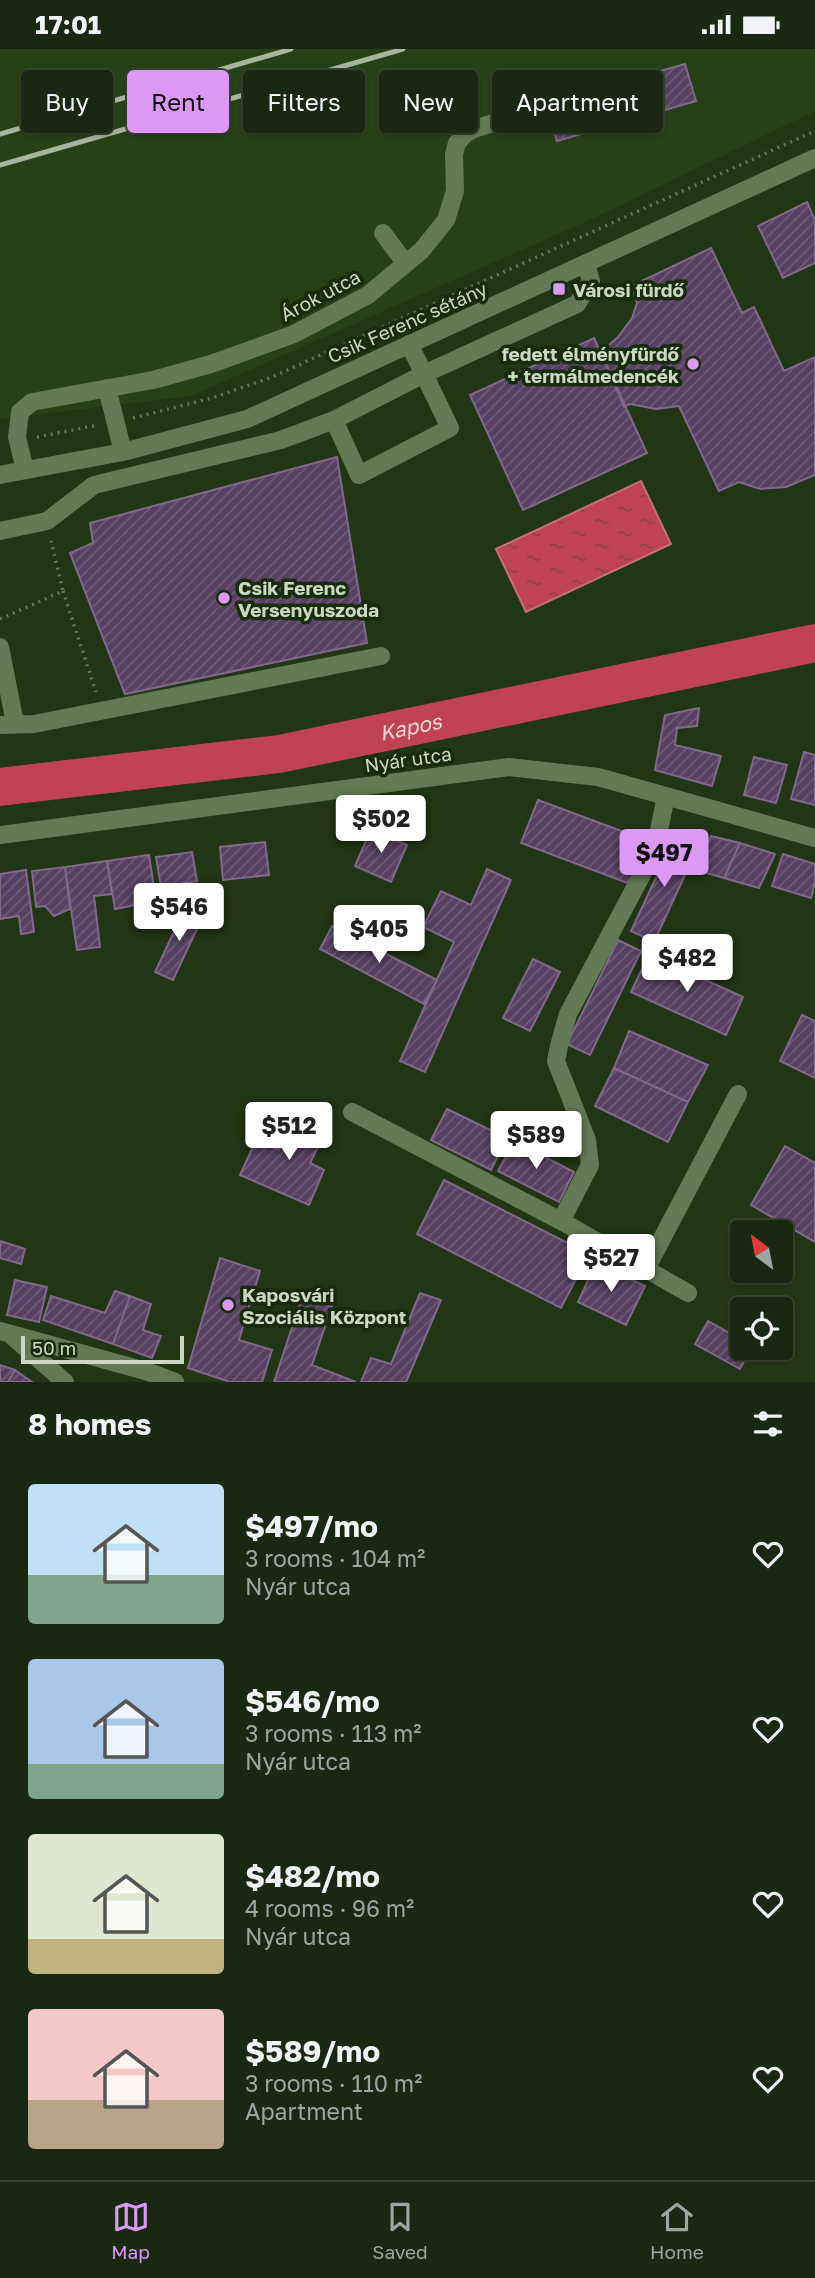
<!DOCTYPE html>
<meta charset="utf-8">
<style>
body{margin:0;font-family:"Golos Text",sans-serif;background:#26341e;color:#f1f3f6;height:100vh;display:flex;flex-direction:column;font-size:26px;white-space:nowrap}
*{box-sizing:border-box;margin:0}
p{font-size:23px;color:#9fa69f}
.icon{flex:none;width:38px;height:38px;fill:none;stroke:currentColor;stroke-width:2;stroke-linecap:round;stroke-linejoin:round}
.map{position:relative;height:1333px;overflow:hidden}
.details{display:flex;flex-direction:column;background:#192810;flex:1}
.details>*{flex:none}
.top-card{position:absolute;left:21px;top:21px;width:774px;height:63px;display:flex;gap:14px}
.needle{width:46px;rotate:328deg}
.tools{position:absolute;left:730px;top:1171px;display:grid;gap:14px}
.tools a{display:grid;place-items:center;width:63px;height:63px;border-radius:7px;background:#192810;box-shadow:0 2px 5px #0004,0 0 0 2px #374430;font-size:35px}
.scale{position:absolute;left:21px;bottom:18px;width:163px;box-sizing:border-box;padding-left:7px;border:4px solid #cad8c4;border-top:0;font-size:19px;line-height:24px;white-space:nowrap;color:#cad8c4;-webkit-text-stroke:5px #172c0b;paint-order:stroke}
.price{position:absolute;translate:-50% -60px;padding:0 16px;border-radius:7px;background:#fff;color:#222;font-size:23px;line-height:46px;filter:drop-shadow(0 2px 4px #0008)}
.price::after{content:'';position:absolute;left:50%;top:42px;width:21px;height:16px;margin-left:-10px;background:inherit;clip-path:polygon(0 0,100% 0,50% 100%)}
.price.selected{background:#db99f5;color:#111}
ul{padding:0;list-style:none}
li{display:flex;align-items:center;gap:21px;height:175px;padding:0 28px}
li span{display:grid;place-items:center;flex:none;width:196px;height:140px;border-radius:7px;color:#555}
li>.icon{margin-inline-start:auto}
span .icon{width:84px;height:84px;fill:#fffc;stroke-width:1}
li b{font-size:30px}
h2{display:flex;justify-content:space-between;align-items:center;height:84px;padding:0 28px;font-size:30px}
.chip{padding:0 24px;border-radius:7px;background:#192810;box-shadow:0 2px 5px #0004,0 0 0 2px #374430;font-size:24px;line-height:63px}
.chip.selected{background:#db99f5;color:#111}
.status{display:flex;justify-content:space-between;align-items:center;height:49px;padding:0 35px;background:#192810;direction:ltr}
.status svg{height:19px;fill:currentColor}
.menu{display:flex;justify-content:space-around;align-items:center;height:98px;border-top:2px solid #374430;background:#192810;font-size:19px;color:#9fa69f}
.menu a{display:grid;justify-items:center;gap:4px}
.menu .selected{color:#db99f5}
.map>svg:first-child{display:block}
.built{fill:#264018}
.water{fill:url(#water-ripples);stroke:#c37076;stroke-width:2}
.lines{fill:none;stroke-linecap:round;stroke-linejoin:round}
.river{stroke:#c04354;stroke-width:38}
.building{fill:url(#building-hatch);stroke:#82688c;stroke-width:2}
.path{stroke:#65775b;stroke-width:3.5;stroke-dasharray:2 5;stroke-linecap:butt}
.minor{stroke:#627b56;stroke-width:18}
.rail{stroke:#a6b59e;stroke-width:5}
.poi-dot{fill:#db99f5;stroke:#172c0b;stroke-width:2.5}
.labels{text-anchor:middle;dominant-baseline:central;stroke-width:7;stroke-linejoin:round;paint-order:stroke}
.poi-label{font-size:19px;font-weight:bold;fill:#cad8c4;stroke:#172c0b;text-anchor:start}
.street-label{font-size:19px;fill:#cad8c4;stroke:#172c0b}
.water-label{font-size:21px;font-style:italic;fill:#f9d7d8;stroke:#172c0b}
</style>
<div class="status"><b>17:01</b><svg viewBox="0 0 49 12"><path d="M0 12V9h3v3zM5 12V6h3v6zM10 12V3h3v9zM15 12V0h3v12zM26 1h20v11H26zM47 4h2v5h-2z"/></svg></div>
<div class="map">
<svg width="815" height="1333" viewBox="0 0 815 1333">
<defs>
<pattern id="water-ripples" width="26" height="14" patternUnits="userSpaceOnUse" patternTransform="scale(1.75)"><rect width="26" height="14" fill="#c04354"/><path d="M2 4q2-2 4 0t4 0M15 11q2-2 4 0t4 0" fill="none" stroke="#8c424a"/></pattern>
<pattern id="building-hatch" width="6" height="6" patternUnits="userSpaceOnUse" patternTransform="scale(1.75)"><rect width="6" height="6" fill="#574061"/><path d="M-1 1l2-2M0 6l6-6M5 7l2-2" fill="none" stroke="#6e5b76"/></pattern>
</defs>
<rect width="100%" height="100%" fill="#213615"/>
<path class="built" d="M 0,0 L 815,0 L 815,62 L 590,171 L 191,347 L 0,370 Z"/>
<path class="water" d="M 641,432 L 671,495 L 526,563 L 496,500 Z"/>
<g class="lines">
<path class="river" id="s1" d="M 0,738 L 279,705 L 815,594"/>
</g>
<path class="building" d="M 685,15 L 696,52 L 557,92 L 546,54 Z
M 807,153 L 815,171 L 815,214 L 783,229 L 758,177 Z
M 711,199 L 742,264 L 754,258 L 784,322 L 815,308 L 815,426 L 786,438 L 760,440 L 739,433 L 719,442 L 679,357 L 656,360 L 630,355 L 624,358 L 601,303 L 618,288 L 632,269 L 637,254 L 631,237 Z
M 594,289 L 647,404 L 523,461 L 470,346 Z
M 337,408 L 367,594 L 125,645 L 70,504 L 93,494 L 90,474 Z
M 699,659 L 697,677 L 677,679 L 675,696 L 721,707 L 712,737 L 655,721 L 665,666 Z
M 804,703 L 815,706 L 815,756 L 791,750 Z
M 754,708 L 787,716 L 776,754 L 744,746 Z
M 538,751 L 646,791 L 630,835 L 521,794 Z
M 371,780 L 407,796 L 391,833 L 355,817 Z
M 711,787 L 740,794 L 724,829 L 696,821 Z
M 675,788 L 698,798 L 654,893 L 631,882 Z
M 265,793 L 269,826 L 223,831 L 220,798 Z
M 740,794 L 775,805 L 759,839 L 724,829 Z
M 192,803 L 197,832 L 161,838 L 156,808 Z
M 783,805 L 815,815 L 815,833 L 811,849 L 772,837 Z
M 149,806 L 156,852 L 115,860 L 107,812 Z
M 107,812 L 112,845 L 94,847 L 100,898 L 77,901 L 65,818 Z
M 65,818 L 70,860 L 54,867 L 45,857 L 36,858 L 32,822 Z
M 487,820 L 511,831 L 425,1023 L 400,1012 L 454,893 L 423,878 L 441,842 L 471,856 Z
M 26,821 L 34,883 L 21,885 L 19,867 L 0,870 L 0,825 Z
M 186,857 L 204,865 L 173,931 L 155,923 Z
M 332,877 L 437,931 L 424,955 L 320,900 Z
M 618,891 L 641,902 L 590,1006 L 567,995 Z
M 649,905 L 743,948 L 726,986 L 631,943 Z
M 533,910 L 560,923 L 530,982 L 503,969 Z
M 802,966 L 815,972 L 815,1029 L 780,1012 Z
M 629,982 L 708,1016 L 688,1053 L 614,1019 Z
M 614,1019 L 688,1053 L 668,1093 L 595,1057 Z
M 447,1060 L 507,1089 L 491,1121 L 431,1091 Z
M 297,1066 L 327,1081 L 310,1114 L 324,1121 L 309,1156 L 240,1126 L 256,1091 L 279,1101 Z
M 514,1092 L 574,1123 L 559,1153 L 498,1122 Z
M 785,1097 L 815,1114 L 815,1193 L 751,1156 Z
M 444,1131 L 589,1205 L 561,1259 L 417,1185 Z
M 0,1192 L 25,1200 L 21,1215 L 0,1209 Z
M 220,1209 L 260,1222 L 239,1291 L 272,1301 L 262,1333 L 230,1333 L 188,1319 Z
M 596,1214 L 645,1237 L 626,1276 L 578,1253 Z
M 15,1231 L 47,1238 L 39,1273 L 7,1266 Z
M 115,1242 L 130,1247 L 113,1295 L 43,1271 L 51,1247 L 105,1264 Z
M 420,1244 L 441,1251 L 406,1333 L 361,1333 L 371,1309 L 391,1315 Z
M 130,1247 L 151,1255 L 143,1281 L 161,1287 L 152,1309 L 113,1295 Z
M 302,1248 L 332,1257 L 312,1316 L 356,1333 L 274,1333 Z
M 708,1272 L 742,1291 L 742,1298 L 752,1298 L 740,1320 L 695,1295 Z
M 0,1316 L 15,1321 L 8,1333 L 0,1333 Z
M 15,1321 L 32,1333 L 8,1333 Z"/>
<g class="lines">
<path class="path" d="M 133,369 L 212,349 L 272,328 L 815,82
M 37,388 L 98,376
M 63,542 L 96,643
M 0,570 L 63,542 L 51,492"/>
<path class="minor" d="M 383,184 L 405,214
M 409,295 L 424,325 L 577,255 L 591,232 L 586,215
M 107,339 L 123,403
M 25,421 L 17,388 L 20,363 L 32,353 L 153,331 L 211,315 L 294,285 L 368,246 L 422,201 L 446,171 L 455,142 L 454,105 L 457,94 L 465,85 L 474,80 L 499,72
M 0,426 L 123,403 L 247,370 L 815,109
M 0,482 L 47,472 L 94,436 L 281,391 L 334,371 L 424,325 L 450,379 L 359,426 L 334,371
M 0,598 L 15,674
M 0,676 L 34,675 L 381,607
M 0,786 L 509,718 L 598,728 L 815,789
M 352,1063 L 561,1172 L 590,1116 L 587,1091 L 556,1012 L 559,997 L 568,965 L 655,801 L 666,747
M 561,1172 L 688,1244
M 646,1220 L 738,1045
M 0,1282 L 149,1323 L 175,1333
M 12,1287 L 65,1333"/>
<path class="rail" d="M 0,85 L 291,0
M 0,116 L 403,0"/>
</g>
<g class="poi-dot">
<rect x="552" y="233" width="14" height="14" rx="3.5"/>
<circle cx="693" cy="315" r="7"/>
<circle cx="224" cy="549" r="7"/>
<circle cx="228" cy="1256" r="7"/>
</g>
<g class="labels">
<g class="poi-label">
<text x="573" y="240">Városi fürdő</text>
<text x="679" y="304" text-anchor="end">fedett élményfürdő<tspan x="679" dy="22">+ termálmedencék</tspan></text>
<text x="238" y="538">Csik Ferenc<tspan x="238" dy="22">Versenyuszoda</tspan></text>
<text x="242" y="1245">Kaposvári<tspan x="242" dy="22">Szociális Központ</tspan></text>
</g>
<g class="street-label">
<text transform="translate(320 246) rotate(-28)">Árok utca</text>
<text transform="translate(407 273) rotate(-24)">Csik Ferenc sétány</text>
<text transform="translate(408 710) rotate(-8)">Nyár utca</text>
</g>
<g class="water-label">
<text stroke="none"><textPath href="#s1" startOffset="415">Kapos</textPath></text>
</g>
</g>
</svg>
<div class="tools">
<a><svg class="needle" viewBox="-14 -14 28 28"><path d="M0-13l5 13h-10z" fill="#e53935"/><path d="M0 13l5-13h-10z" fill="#9fa69f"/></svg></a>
<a><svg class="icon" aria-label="locate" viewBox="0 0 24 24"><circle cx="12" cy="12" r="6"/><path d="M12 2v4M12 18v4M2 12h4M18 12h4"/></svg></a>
</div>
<div class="scale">50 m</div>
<b class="price" style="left:381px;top:806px">$502</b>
<b class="price selected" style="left:664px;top:840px">$497</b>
<b class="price" style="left:179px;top:894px">$546</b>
<b class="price" style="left:379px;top:916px">$405</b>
<b class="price" style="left:687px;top:945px">$482</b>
<b class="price" style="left:289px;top:1113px">$512</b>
<b class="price" style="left:536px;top:1122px">$589</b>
<b class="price" style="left:611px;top:1245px">$527</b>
<div class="top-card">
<a class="chip">Buy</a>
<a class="chip selected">Rent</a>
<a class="chip">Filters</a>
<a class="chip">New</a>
<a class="chip">Apartment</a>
</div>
</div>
<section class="details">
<h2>8 homes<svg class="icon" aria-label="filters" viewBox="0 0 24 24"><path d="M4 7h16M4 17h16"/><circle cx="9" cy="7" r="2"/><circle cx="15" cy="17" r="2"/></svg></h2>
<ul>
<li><span style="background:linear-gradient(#bfe0f5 65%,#7fa58c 0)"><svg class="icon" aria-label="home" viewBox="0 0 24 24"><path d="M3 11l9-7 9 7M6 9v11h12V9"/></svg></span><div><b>$497/mo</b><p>3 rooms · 104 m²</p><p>Nyár utca</p></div><svg class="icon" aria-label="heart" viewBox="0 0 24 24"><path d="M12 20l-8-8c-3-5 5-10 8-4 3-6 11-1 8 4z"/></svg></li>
<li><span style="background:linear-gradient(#a9c7e8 75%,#7fa58c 0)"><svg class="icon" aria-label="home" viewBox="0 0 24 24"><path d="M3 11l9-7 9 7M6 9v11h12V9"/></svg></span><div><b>$546/mo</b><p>3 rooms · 113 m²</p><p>Nyár utca</p></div><svg class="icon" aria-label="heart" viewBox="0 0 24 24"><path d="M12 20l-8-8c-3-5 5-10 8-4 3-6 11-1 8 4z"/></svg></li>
<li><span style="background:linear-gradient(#dfe7d0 75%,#c2b280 0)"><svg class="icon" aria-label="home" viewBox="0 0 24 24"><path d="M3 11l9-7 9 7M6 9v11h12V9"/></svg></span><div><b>$482/mo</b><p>4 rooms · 96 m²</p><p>Nyár utca</p></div><svg class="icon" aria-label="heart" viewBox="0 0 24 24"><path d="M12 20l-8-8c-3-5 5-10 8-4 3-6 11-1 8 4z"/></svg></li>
<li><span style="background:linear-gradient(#f6c9c9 65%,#b9a48a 0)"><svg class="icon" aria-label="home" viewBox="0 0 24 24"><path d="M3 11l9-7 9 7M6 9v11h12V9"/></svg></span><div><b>$589/mo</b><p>3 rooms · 110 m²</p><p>Apartment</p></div><svg class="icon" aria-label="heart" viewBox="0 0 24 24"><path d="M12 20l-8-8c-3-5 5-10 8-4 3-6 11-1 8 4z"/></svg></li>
</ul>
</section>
<nav class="menu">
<a class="selected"><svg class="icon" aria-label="map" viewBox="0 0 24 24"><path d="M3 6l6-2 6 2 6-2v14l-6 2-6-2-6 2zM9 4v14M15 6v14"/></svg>Map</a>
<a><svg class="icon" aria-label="saved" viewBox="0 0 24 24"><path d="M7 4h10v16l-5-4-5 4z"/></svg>Saved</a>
<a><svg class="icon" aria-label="home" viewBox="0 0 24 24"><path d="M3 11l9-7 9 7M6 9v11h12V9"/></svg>Home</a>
</nav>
